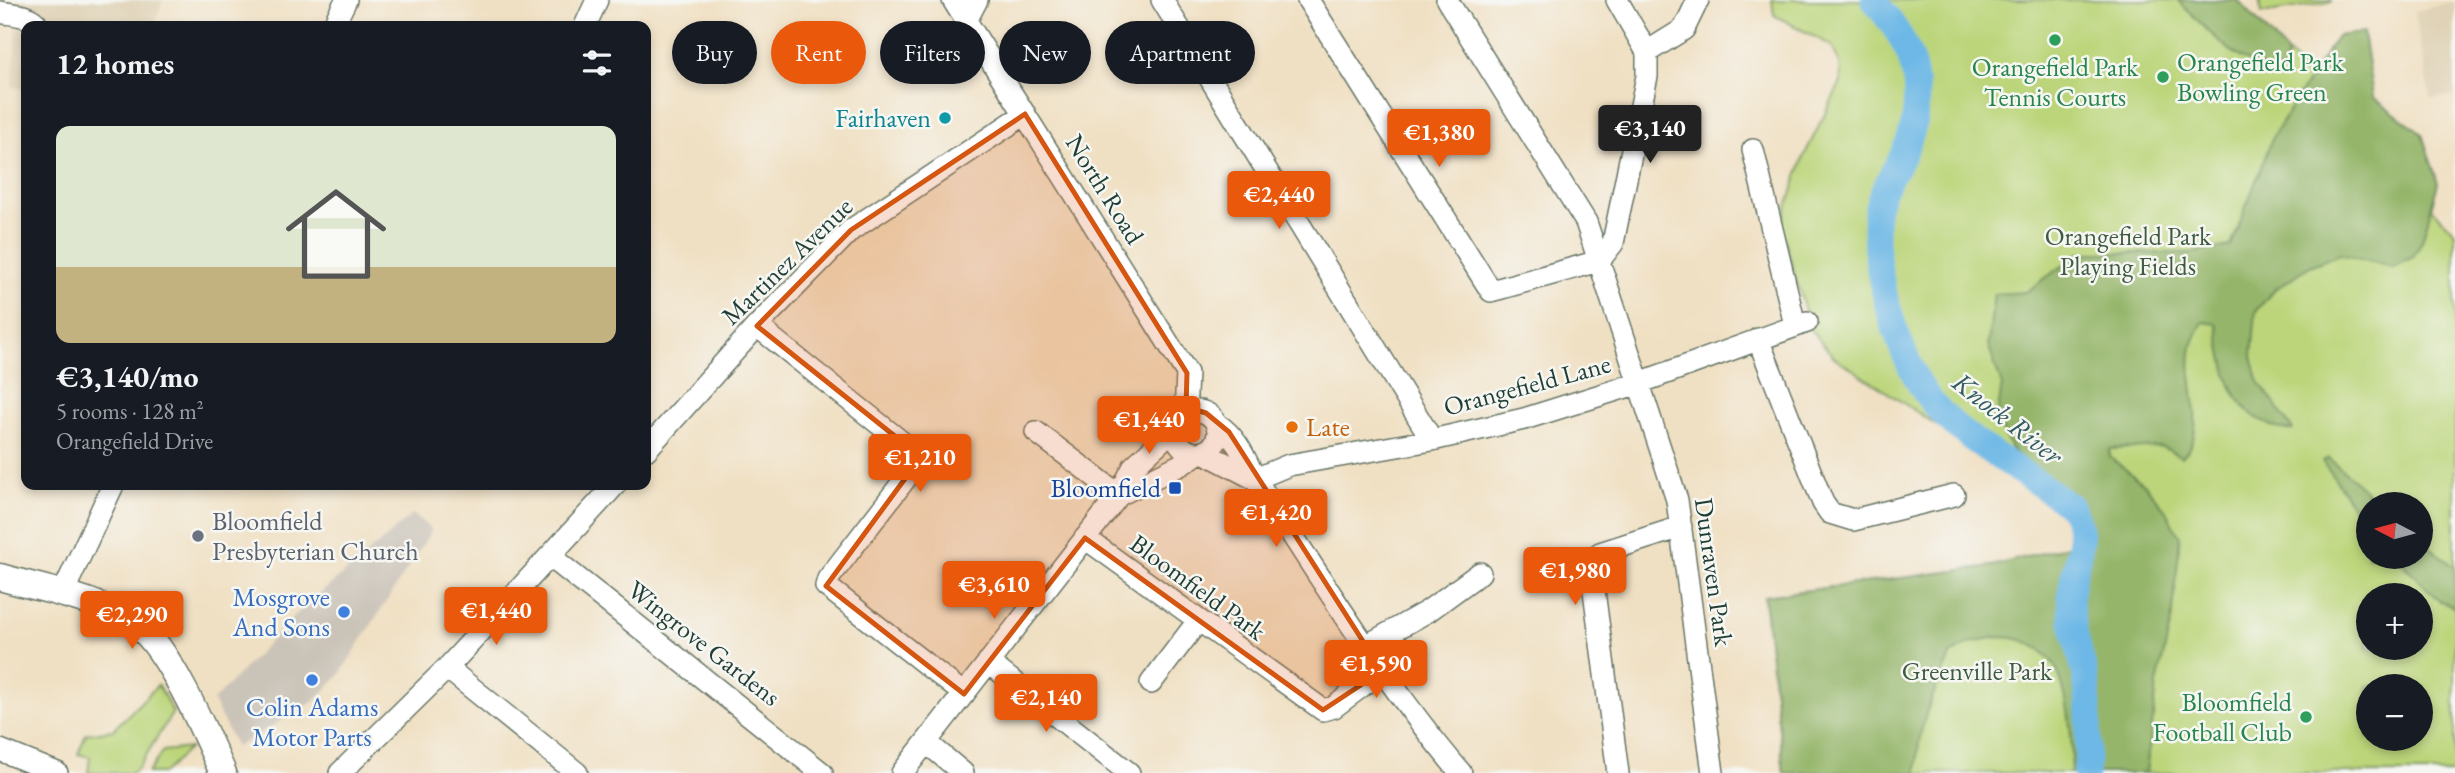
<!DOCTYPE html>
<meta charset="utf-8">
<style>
body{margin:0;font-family:"EB Garamond",serif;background:#20242c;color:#f1f3f6;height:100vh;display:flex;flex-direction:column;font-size:26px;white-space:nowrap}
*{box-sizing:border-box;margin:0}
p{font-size:23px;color:#9ea1a6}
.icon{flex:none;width:38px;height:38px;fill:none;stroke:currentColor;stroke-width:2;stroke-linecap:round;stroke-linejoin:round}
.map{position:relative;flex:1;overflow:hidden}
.details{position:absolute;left:21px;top:21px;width:630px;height:469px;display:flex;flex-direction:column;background:#171b24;border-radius:14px;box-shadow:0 4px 10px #0003}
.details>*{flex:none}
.guide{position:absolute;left:672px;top:21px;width:665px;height:63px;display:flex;gap:14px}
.needle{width:46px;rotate:276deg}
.buttons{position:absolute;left:2356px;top:492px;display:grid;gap:14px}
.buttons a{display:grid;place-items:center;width:77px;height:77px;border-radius:50%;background:#171b24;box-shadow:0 4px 10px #0003;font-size:35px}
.price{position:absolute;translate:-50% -60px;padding:0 16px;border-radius:7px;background:#ea580c;color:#fff;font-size:23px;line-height:46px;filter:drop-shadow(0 2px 4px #0008)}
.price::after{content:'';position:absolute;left:50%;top:42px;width:21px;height:16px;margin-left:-10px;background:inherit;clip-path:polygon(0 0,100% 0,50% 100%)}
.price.current{background:#222;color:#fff}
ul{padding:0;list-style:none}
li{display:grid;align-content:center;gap:14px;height:371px;padding:0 35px}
li span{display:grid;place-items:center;height:217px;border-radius:14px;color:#555}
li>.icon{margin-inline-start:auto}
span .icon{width:126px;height:126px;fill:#fffc;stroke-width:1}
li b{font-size:30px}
h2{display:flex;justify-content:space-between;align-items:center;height:84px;padding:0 35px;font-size:30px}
.pill{padding:0 24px;border-radius:32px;background:#171b24;box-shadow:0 4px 10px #0003;font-size:24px;line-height:63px}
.pill.current{background:#ea580c;color:#fff}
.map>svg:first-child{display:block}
.built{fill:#ded0b2}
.industrial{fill:#cac3b8}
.green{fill:#bcd57a;stroke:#6e8957;stroke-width:2;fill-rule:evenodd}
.forest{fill:#95b66a;stroke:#5a7a4f;stroke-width:2}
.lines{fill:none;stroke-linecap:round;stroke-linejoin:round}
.river{stroke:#6db8e6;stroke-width:26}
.minor-casing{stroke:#687666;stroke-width:24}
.major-casing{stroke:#687666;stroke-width:29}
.minor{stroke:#fff;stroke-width:21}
.major{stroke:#fff;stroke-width:26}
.marked{fill:#d45610;fill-opacity:0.2;stroke:#d45610;stroke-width:5;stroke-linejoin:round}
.leisure-dot{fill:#2e9e5b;stroke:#f6f6f2;stroke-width:2.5}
.culture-dot{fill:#0f9aa8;stroke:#f6f6f2;stroke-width:2.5}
.food-dot{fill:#e8710a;stroke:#f6f6f2;stroke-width:2.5}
.transit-dot{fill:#1a4fb4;stroke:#f6f6f2;stroke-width:2.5}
.worship-dot{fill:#6b7280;stroke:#f6f6f2;stroke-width:2.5}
.shop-dot{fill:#3f7fe0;stroke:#f6f6f2;stroke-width:2.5}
.labels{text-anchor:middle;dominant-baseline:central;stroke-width:5;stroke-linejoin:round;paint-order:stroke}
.leisure-label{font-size:26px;fill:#27864d;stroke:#f6f6f2;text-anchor:start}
.culture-label{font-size:26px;fill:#0d838f;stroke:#f6f6f2;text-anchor:end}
.street-label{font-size:26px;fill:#1f3d34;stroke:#f6f6f2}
.park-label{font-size:26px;fill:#3e5b42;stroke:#f6f6f2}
.food-label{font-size:26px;fill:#c56008;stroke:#f6f6f2;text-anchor:start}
.transit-label{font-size:26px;fill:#164399;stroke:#f6f6f2;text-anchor:end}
.worship-label{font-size:26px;fill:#5b616d;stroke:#f6f6f2;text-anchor:start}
.shop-label{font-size:26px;fill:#366cbe;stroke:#f6f6f2;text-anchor:end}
.water-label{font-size:28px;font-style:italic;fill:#325c60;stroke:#f6f6f2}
</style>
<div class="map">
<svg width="2455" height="773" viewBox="0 0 2455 773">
<rect width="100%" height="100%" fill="#f6f6f2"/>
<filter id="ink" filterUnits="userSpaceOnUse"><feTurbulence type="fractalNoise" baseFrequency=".0143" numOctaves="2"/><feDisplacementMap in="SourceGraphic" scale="14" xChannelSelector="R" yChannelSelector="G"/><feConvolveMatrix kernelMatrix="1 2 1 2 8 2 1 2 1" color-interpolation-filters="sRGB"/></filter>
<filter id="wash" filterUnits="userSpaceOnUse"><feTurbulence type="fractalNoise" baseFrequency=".00686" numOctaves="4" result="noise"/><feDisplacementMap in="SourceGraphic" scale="28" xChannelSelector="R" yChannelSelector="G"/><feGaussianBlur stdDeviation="1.57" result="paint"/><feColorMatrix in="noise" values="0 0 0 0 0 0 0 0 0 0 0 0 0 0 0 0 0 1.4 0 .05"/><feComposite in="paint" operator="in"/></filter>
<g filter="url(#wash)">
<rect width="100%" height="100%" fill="#f0e0c3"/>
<path class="built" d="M 19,0 L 163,0 L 154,26 L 26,26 L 26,90 L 12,87 Z
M 2455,2 L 2455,95 L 2431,99 L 2414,11 Z"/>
<path class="industrial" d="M 413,514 L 432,530 L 338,677 L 313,702 L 236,747 L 213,701 L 294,616 Z"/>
<path class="green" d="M 1772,0 L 2238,0 L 2455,233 L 2455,773 L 1784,773 L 1764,596 L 1993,566 L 2073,545 L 2075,527 L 2060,507 L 1834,357 L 1810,329 L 1781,225 L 1804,156 L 1841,82 L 1840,64 L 1832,46 L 1774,15 ZM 2368,504 L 2420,504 L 2420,556 L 2368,556 ZM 2368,595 L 2420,595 L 2420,648 L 2368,648 ZM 2368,686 L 2420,686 L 2420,738 L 2368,738 Z
M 2259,0 L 2331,0 L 2331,2 L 2262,13 Z
M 158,685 L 173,712 L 138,768 L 132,773 L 88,773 L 90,757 L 78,754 L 86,734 L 113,730 Z
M 190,748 L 164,773 L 148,773 L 163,751 Z"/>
<path class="forest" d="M 2177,0 L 2238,0 L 2288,54 L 2282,70 C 2241,73 2205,26 2177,0 Z
M 2363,33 L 2373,97 L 2422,134 L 2438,183 L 2422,241 L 2413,257 L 2393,267 L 2339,254 L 2310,266 L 2274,290 L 2256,311 L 2252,356 L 2258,380 L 2293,430 C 2280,431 2274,427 2262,421 C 2226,401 2224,361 2217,324 L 2203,322 C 2199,329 2194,338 2192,347 C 2184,381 2210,431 2182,457 L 2162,447 L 2110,449 L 2110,457 L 2146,486 L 2164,508 L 2180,537 L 2173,612 L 2157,684 L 2146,773 L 2071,773 C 2074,747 2068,677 2049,658 C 2021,628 1982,634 1951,654 C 1934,692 1915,730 1917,773 L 1784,773 L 1764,596 L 1992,566 L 2073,545 L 2075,527 L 2010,447 L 1997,417 L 2002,386 L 1988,344 L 1994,294 L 2026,292 L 2080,253 L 2189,253 L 2231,246 L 2273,136 L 2337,36 Z
M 2329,458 L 2380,504 L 2368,504 L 2368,549 C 2358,539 2361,531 2357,519 C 2350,498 2335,479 2323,461 Z
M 2420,540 L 2455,567 L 2455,607 L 2440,602 L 2397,557 L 2420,556 Z"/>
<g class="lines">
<path class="river" d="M 1874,0 C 1881,10 1889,19 1896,30 C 1922,67 1922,117 1902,156 C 1893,174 1881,189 1877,209 C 1868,262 1901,371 1938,409 C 1972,446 2031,475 2071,507 C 2090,541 2075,556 2071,590 C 2068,622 2081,650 2086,681 C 2090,711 2089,743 2086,773"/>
</g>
</g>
<g filter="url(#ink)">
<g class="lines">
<defs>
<path id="minor" d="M 953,0 L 1187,373 L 1185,414
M 1162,0 L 1432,440
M 1308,0 L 1491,291 L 1599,261 L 1613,243 L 1647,76 L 1647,52 L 1617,0
M 1447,0 L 1586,222 L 1599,261 L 1677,500 L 1713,773
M 0,12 C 13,15 31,14 38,26
M 966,21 L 977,0
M 333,26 L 346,0
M 585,26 L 597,0
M 1647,52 L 1684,29 L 1698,0
M 1753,150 L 1795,325
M 757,326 L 914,452 L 918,458 L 916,465 L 828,579 L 826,586 L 964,694
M 1758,339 L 1823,503 L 1830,513 L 1853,520 L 1954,495
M1176 432a21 21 0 1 1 42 0a21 21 0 1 1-42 0Z
M 1217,424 C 1237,437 1245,458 1255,479 C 1322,578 1383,682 1461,773
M 1036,432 L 1119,495
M 646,450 L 757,326 L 851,230 L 1025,114
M 1203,452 L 1255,479
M 1255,479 L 1289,465 L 1432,440 L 1524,419 L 1639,383 L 1807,322
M 1119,495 L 1182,464 L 1198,453
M 1085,538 L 1323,710 L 1334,707 L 1382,671
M 551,557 L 822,773
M 62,595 L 113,485
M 1366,646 L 1428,611 L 1480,573
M 988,662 L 1129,773
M 447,668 L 577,773
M 1151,683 L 1198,621
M 926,742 L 963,773
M 0,750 L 57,773
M 340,773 L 447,668 L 615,485
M 902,773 L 1119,495 L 1134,466 L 1176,427
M 1618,773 L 1591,568 L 1593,559 L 1600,553 L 1681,527"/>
<path id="major" d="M 0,577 C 44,590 98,598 137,625 C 168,646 207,737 223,773"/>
</defs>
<use href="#minor" class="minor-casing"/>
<use href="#major" class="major-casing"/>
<use href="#minor" class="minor"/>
<use href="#major" class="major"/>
</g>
</g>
<path class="marked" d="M 1025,114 L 1187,373 L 1186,407 L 1206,413 L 1229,432 L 1382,671 L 1323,710 L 1085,538 L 964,694 L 826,586 L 921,457 L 757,326 L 851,230 Z"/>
<g class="leisure-dot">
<circle cx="2055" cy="40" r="7"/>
<circle cx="2163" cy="77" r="7"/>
<circle cx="2306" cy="717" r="7"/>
</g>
<circle class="culture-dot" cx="945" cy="118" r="7"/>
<circle class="food-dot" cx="1292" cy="427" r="7"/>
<rect class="transit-dot" x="1168" y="481" width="14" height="14" rx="3.5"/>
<circle class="worship-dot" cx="198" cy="536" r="7"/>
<g class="shop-dot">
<circle cx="344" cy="612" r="7"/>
<circle cx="312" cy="680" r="7"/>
</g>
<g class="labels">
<g class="leisure-label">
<text x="2177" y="62">Orangefield Park<tspan x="2177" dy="30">Bowling Green</tspan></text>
<text x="2055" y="67" text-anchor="middle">Orangefield Park<tspan x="2055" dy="30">Tennis Courts</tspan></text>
<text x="2292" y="702" text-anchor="end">Bloomfield<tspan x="2292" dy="30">Football Club</tspan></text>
</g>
<g class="culture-label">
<text x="931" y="118">Fairhaven</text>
</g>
<g class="street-label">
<text transform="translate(1105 189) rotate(58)">North Road</text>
<text transform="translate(787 261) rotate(-44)">Martinez Avenue</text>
<text transform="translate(1527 385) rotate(-15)">Orangefield Lane</text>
<text transform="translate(1714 572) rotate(82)">Dunraven Park</text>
<text transform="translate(1198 587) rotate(36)">Bloomfield Park</text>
<text transform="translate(704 643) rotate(38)">Wingrove Gardens</text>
</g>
<g class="park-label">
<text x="2128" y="236">Orangefield Park<tspan x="2128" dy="30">Playing Fields</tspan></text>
<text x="1977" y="671">Greenville Park</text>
</g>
<g class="food-label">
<text x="1306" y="427">Late</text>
</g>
<g class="transit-label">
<text x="1161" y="488">Bloomfield</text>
</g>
<g class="worship-label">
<text x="212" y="521">Bloomfield<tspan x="212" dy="30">Presbyterian Church</tspan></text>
</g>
<g class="shop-label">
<text x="330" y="597">Mosgrove<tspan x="330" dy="30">And Sons</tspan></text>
<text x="312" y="707" text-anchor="middle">Colin Adams<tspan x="312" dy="30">Motor Parts</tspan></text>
</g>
<g class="water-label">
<text transform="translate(2008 418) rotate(38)">Knock River</text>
</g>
</g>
</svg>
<div class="buttons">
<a><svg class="needle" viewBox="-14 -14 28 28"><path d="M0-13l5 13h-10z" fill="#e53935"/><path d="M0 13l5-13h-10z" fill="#9ea1a6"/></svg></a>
<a>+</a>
<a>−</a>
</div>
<b class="price current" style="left:1650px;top:165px">€3,140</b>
<b class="price" style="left:1439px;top:169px">€1,380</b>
<b class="price" style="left:1279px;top:231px">€2,440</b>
<b class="price" style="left:1149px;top:456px">€1,440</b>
<b class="price" style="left:920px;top:494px">€1,210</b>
<b class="price" style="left:1276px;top:549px">€1,420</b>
<b class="price" style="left:1575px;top:607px">€1,980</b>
<b class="price" style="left:994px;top:621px">€3,610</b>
<b class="price" style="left:496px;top:647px">€1,440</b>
<b class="price" style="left:132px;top:651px">€2,290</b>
<b class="price" style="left:1376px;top:700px">€1,590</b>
<b class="price" style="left:1046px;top:734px">€2,140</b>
<div class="guide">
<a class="pill">Buy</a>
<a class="pill current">Rent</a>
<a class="pill">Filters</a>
<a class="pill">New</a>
<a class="pill">Apartment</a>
</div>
<section class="details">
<h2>12 homes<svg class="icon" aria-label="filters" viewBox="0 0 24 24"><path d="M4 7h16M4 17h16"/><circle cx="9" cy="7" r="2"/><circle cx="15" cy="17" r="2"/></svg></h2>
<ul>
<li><span style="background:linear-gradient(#dfe7d0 65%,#c2b280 0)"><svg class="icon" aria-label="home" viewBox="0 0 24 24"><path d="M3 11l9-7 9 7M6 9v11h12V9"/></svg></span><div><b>€3,140/mo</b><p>5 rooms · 128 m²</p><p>Orangefield Drive</p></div></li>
</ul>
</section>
</div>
